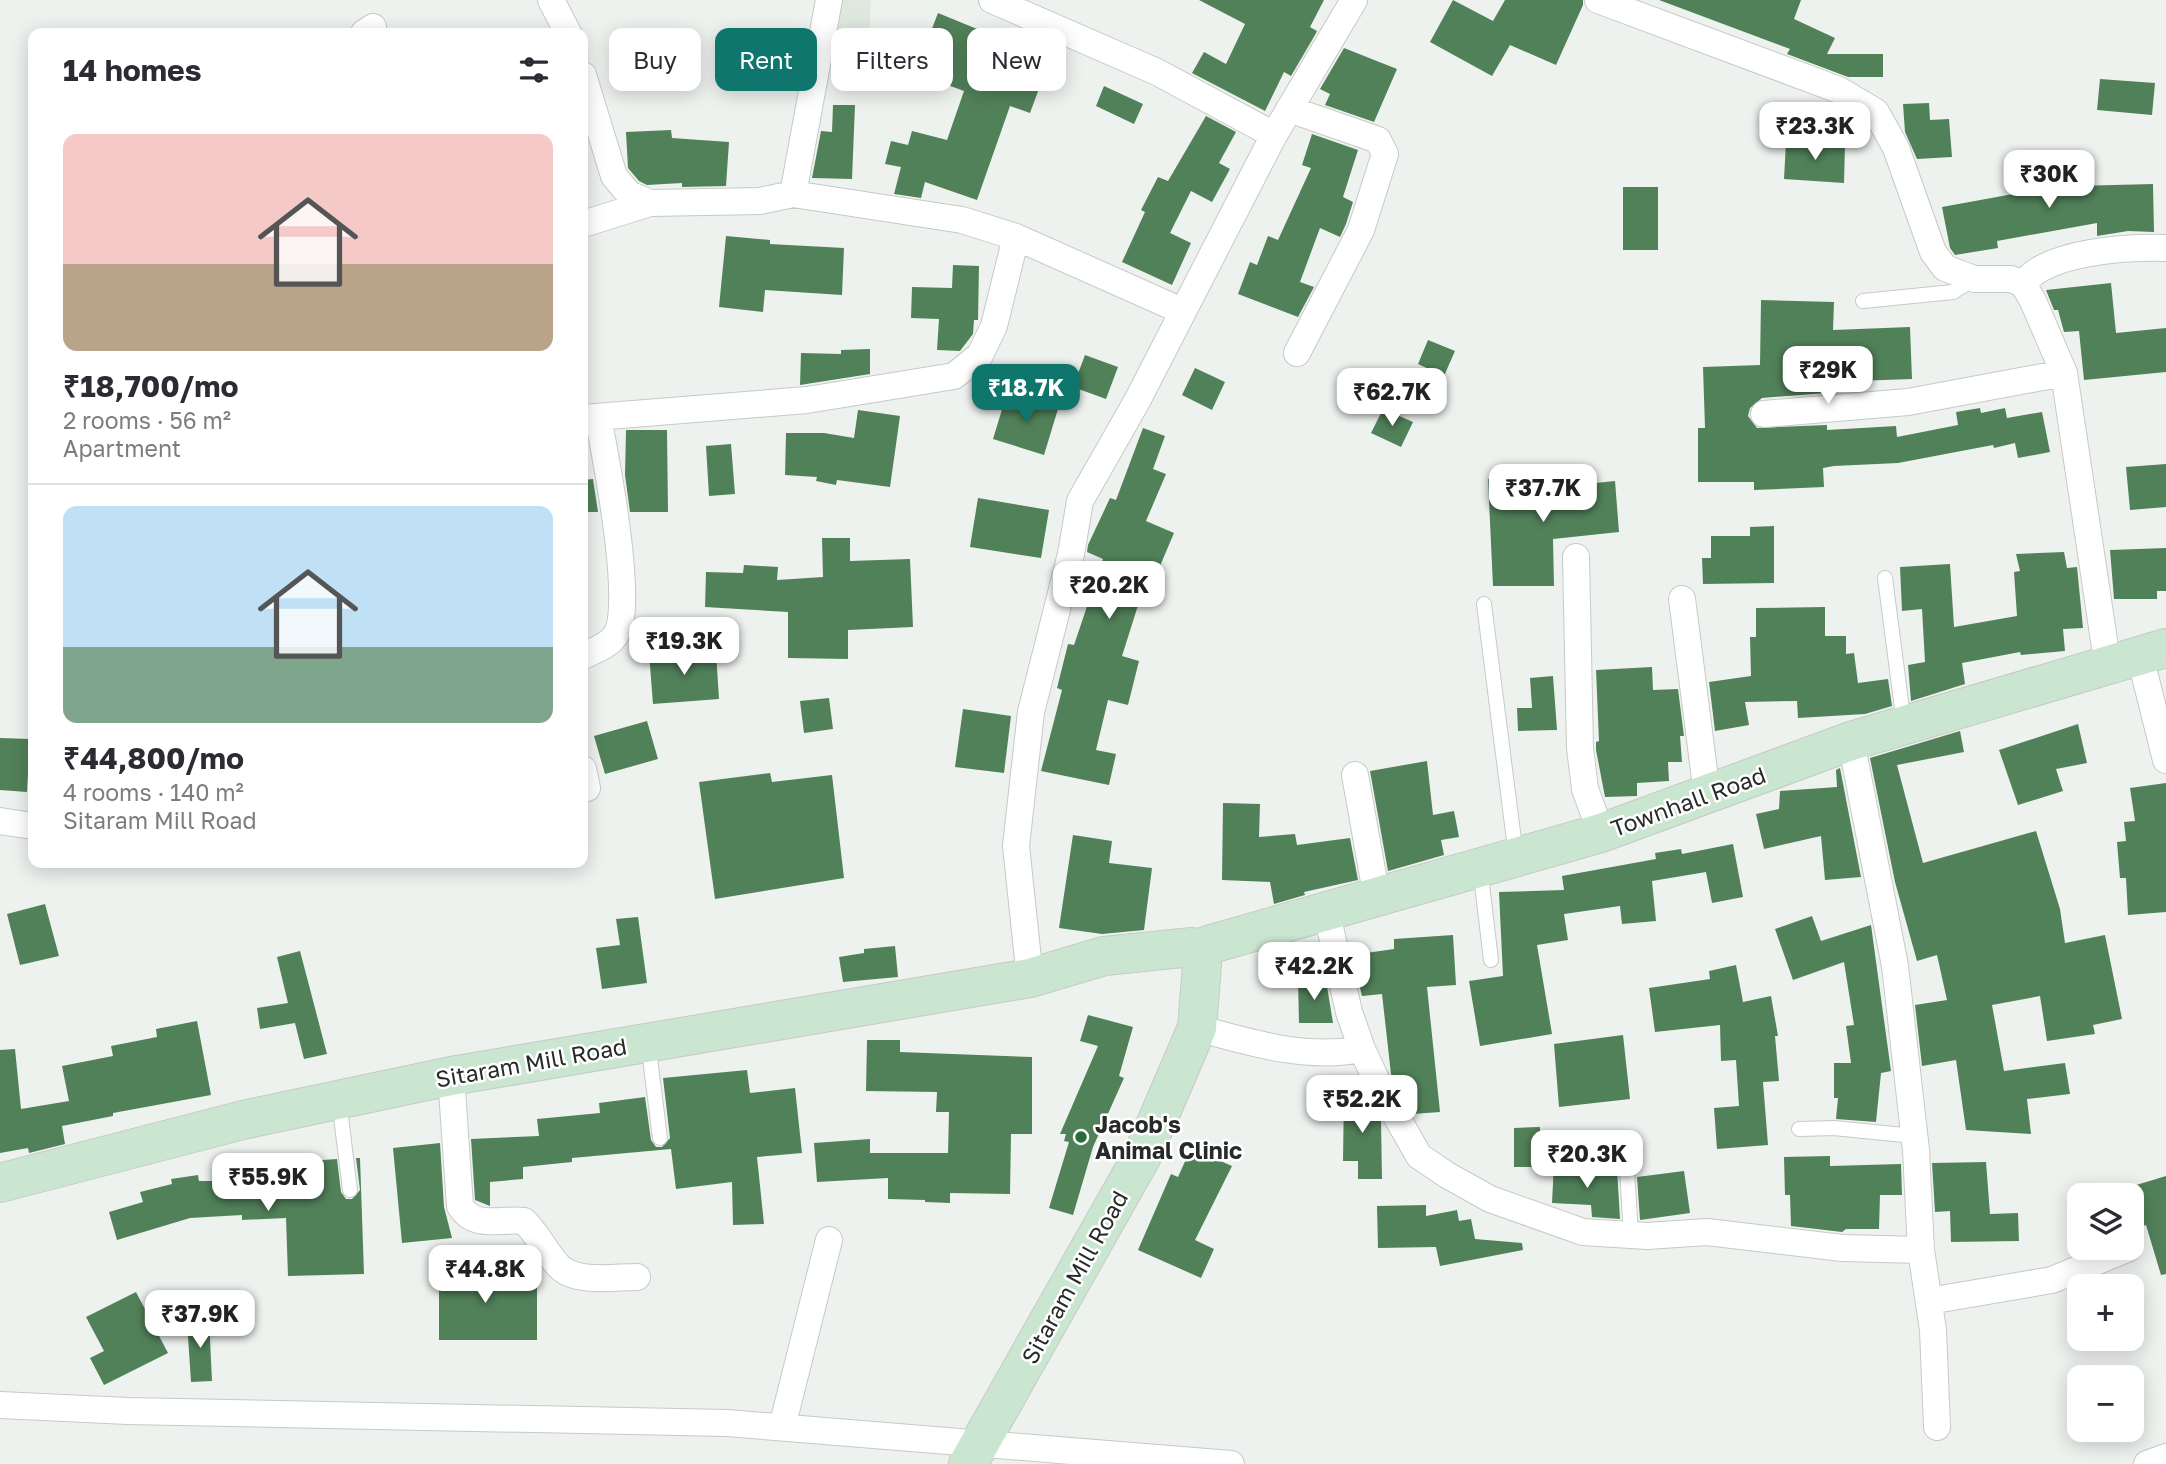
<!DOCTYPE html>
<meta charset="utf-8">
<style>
body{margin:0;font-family:"Golos Text",sans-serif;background:#f2f2f3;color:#2b2b33;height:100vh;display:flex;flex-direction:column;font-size:26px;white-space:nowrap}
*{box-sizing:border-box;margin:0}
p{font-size:23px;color:#7c7c81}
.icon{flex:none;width:38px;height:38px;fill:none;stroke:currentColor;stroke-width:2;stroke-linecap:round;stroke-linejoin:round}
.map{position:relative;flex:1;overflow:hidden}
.details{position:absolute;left:28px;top:28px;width:560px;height:840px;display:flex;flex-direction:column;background:#fff;border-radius:14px;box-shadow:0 4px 18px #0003}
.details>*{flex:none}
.hud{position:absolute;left:609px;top:28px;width:665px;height:63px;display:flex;gap:14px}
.controls{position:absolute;left:2067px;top:1183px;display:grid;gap:14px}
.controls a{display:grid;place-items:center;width:77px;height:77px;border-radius:14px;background:#fff;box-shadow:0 4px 18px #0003;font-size:35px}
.price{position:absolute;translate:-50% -60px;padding:0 16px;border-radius:14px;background:#fff;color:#222;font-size:23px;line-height:46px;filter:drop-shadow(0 2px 4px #0008)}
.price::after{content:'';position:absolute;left:50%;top:42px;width:21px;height:16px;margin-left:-10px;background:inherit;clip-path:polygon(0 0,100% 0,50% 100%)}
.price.current{background:#0f766e;color:#fff}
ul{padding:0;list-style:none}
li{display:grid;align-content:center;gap:14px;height:371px;padding:0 35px}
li+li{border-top:2px solid #e1e1e2}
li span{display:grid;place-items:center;height:217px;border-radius:14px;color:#555}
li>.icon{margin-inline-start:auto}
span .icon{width:126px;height:126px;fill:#fffc;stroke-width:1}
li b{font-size:30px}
h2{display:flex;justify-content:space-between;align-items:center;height:84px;padding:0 35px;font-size:30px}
.chip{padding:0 24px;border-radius:14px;background:#fff;box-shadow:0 4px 18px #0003;font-size:24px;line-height:63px}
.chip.current{background:#0f766e;color:#fff}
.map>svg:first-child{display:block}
.built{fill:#dee8df}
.building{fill:#518159}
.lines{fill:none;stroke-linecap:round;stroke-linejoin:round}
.lane-casing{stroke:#c6cac7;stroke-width:16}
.street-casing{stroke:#c6cac7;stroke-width:28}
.secondary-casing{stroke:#c6cac7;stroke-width:40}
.lane{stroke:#fff;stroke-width:14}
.street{stroke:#fff;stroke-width:26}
.secondary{stroke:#cae6d0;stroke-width:38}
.poi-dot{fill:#286c37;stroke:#fff;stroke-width:2.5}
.labels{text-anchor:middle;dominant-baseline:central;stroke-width:5;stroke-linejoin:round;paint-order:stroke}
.street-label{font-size:23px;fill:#282a29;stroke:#fff}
.poi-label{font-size:23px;font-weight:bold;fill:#282a29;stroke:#fff;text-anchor:start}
</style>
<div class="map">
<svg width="2166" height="1464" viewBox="0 0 2166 1464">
<rect width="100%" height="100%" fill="#eef2ef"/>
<path class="built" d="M 835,0 L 871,0 L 868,57 L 841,58 L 824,52 Z"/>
<path class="building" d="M 1199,0 L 1324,0 L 1310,27 L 1317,31 L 1315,35 L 1291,76 L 1284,72 L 1265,111 L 1192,73 L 1204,52 L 1226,64 L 1245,24 Z
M 1453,0 L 1493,21 L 1505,0 L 1583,0 L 1583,5 L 1556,65 L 1510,45 L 1492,76 L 1430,42 Z
M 1659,0 L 1801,0 L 1794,19 L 1835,38 L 1827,54 L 1883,54 L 1883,77 L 1848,77 L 1787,54 L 1790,49 Z
M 938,13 L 1050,59 L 1030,113 L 1010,106 L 977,200 L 925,182 L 921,198 L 894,194 L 901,167 L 885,164 L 891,141 L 908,145 L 912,131 L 947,140 L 964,91 L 915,73 Z
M 1344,48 L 1397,69 L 1374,122 L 1325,105 L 1330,94 L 1320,89 Z
M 2100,79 L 2155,83 L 2152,115 L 2097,110 Z
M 1104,86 L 1143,104 L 1134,124 L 1096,106 Z
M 1929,103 L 1930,120 L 1949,119 L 1952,157 L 1917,159 L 1905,132 L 1903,104 Z
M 833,105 L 855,105 L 852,179 L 812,178 L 821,131 L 832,132 Z
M 1206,116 L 1236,132 L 1219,163 L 1230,169 L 1212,202 L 1191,191 L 1170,233 L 1191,243 L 1172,285 L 1122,262 L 1145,212 L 1141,210 L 1158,177 L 1168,181 Z
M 671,130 L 672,138 L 729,142 L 726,186 L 682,187 L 682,183 L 647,185 L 639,181 L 628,168 L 626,132 Z
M 1312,134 L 1358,150 L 1343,197 L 1353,202 L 1346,224 L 1340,237 L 1320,228 L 1300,282 L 1314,287 L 1298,317 L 1238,294 L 1250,262 L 1257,265 L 1268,236 L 1278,240 L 1311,168 L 1302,165 Z
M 1786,142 L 1845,145 L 1844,183 L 1784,179 Z
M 2070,162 L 2074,186 L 2153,184 L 2154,232 L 2128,231 L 2097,236 L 2097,223 L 1997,241 L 1998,248 L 1955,255 L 1950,248 L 1942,207 L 2024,192 L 2021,170 Z
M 1623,187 L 1658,187 L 1658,250 L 1623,250 Z
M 726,236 L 770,240 L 770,244 L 844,248 L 842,295 L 765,290 L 763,312 L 719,307 Z
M 953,265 L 979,266 L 978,320 L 974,320 L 973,334 L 960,351 L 937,350 L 939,319 L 911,318 L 912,287 L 952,288 Z
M 2111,283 L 2116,333 L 2166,328 L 2166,372 L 2084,380 L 2079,331 L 2064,332 L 2058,310 L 2054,310 L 2046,290 Z
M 1761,300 L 1834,302 L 1833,330 L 1910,327 L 1912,379 L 1826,382 L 1826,393 L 1762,398 L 1750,408 L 1748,416 L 1757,428 L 1827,425 L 1827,430 L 1896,426 L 1897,437 L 1958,425 L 1956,412 L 1980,408 L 1981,413 L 2005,408 L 2007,418 L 2042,412 L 2050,452 L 2018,458 L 2015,443 L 1994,448 L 1993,445 L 1898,463 L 1834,466 L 1823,468 L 1824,487 L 1754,490 L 1754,482 L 1698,482 L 1698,428 L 1705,428 L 1703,367 L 1760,365 Z
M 1428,340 L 1455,351 L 1444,376 L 1418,364 Z
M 870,349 L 870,374 L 800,385 L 801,353 L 841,354 L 841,350 Z
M 1085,355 L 1118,367 L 1106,399 L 1073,387 Z
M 1195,368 L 1225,382 L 1212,410 L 1182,395 Z
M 1007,393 L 1058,409 L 1044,455 L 993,439 Z
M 1383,409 L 1413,422 L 1401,447 L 1371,433 Z
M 858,410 L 900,416 L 890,487 L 837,480 L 836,485 L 816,481 L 817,477 L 785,475 L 786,433 L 824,433 L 854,438 Z
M 1143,428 L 1165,436 L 1153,469 L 1166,474 L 1146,521 L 1174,533 L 1154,580 L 1147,577 L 1122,656 L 1139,661 L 1128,705 L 1108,700 L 1096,750 L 1116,754 L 1109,785 L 1041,771 L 1062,690 L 1057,688 L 1068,644 L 1074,645 L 1103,559 L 1087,552 L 1088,545 L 1110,498 L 1116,500 Z
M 626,430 L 667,430 L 668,512 L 630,512 L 625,475 Z
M 731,444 L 735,494 L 709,496 L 706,446 Z
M 2166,464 L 2166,507 L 2130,510 L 2126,467 Z
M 1555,475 L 1556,487 L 1615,481 L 1619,532 L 1553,539 L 1554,586 L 1493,586 L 1488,479 Z
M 593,479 L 598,512 L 583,512 L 583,480 Z
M 978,498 L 1049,510 L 1041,558 L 970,547 Z
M 1774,526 L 1774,583 L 1703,584 L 1702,558 L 1711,558 L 1711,536 L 1750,536 L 1750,527 Z
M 822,538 L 850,538 L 850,561 L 910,559 L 913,627 L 848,630 L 848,659 L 788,658 L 788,612 L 705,607 L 706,572 L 743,573 L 744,565 L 778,567 L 777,580 L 823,577 Z
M 2166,548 L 2166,591 L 2157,591 L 2157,599 L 2114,599 L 2110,550 Z
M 2064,552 L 2067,568 L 2077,567 L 2083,628 L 2063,629 L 2065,651 L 2021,655 L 2020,652 L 1962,663 L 1965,684 L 1911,701 L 1908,665 L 1925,662 L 1922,609 L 1902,611 L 1900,567 L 1950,564 L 1954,627 L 2017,616 L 2014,572 L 2020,571 L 2016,554 Z
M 1825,607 L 1825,636 L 1846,636 L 1846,654 L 1854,653 L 1858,683 L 1888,679 L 1892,706 L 1865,714 L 1798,718 L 1797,701 L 1745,702 L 1749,725 L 1715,731 L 1709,682 L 1751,676 L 1750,637 L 1756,637 L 1756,608 Z
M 679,651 L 679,655 L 716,652 L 719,699 L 653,704 L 649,653 Z
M 1652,667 L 1653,690 L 1678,689 L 1684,736 L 1680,736 L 1682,762 L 1668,762 L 1669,781 L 1637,783 L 1637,796 L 1605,797 L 1596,750 L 1596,742 L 1599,741 L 1596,670 Z
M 1553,676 L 1557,730 L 1518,731 L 1517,708 L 1532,708 L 1530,678 Z
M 829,698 L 833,729 L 804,733 L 800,701 Z
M 963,709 L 1011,716 L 1004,773 L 955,767 Z
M 647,721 L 658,759 L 605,774 L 594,736 Z
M 2078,724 L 2087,763 L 2056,769 L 2063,791 L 2018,805 L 1999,750 Z
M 1960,731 L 1964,752 L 1897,765 L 1923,863 L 2036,831 L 2060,909 L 2065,943 L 2105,935 L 2122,1019 L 2093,1025 L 2095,1034 L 2047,1041 L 2040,996 L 1992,1005 L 2004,1071 L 2065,1063 L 2070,1094 L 2027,1099 L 2031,1134 L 1966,1130 L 1956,1060 L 1922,1066 L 1915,1005 L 1947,1000 L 1937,955 L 1917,961 L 1895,882 L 1870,758 Z
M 0,738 L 30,739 L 27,792 L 0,790 Z
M 1427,761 L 1433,815 L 1454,811 L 1459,837 L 1441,840 L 1444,855 L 1388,871 L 1370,771 Z
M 1840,768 L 1861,877 L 1825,880 L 1821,836 L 1764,849 L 1756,814 L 1779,809 L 1780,791 L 1837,787 L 1836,770 Z
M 770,773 L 772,782 L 832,775 L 844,878 L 715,899 L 699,782 Z
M 2166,783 L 2166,912 L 2128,915 L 2126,878 L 2120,878 L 2117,842 L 2126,841 L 2124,822 L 2135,821 L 2130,788 Z
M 1223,803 L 1260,804 L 1259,837 L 1295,834 L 1297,845 L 1350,838 L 1358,880 L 1304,892 L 1305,895 L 1274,904 L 1270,882 L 1222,880 Z
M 1073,835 L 1112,841 L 1109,863 L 1152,868 L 1144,930 L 1102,934 L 1059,928 Z
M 1733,844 L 1743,897 L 1712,903 L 1706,872 L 1652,881 L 1656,921 L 1622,924 L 1620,906 L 1564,914 L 1568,940 L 1537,945 L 1552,1034 L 1480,1046 L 1469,981 L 1503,976 L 1499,892 L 1564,890 L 1562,876 L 1656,859 L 1655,853 L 1681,849 L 1682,854 Z
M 45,904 L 59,956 L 20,965 L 7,914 Z
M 1812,916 L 1821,941 L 1871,925 L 1891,1071 L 1881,1073 L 1876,1122 L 1836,1119 L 1838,1098 L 1834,1098 L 1834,1063 L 1851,1063 L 1846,1026 L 1854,1025 L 1844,962 L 1793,980 L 1775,929 Z
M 638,917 L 647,983 L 602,989 L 596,948 L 620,945 L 616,919 Z
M 1453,935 L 1456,985 L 1427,987 L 1440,1112 L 1413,1114 L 1391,1074 L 1382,994 L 1362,996 L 1352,955 L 1394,949 L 1394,939 Z
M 895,946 L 898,977 L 843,982 L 839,957 L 864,953 L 864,949 Z
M 300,951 L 327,1054 L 304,1059 L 295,1023 L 260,1029 L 257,1008 L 288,1003 L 277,957 Z
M 1736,965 L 1743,1002 L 1771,996 L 1778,1036 L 1775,1036 L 1779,1081 L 1763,1082 L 1768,1145 L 1717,1149 L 1714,1108 L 1739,1106 L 1736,1060 L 1721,1061 L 1720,1025 L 1655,1032 L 1649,988 L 1710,979 L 1709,971 Z
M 1298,980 L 1326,980 L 1333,1023 L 1299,1023 Z
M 1088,1015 L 1133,1027 L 1119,1076 L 1124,1078 L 1093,1147 L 1073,1215 L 1049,1208 L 1069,1142 L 1064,1141 L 1066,1134 L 1060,1134 L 1098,1046 L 1080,1041 Z
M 197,1021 L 211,1095 L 113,1113 L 113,1116 L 62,1126 L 65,1144 L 29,1153 L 28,1148 L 0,1153 L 0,1050 L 15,1049 L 21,1109 L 69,1101 L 62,1066 L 113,1056 L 111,1046 L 157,1037 L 156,1029 Z
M 1623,1035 L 1630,1099 L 1559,1107 L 1554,1044 Z
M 867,1040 L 900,1040 L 900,1052 L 1032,1057 L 1032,1134 L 1011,1134 L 1010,1194 L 950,1193 L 950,1203 L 925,1202 L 925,1200 L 888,1199 L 888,1178 L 817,1182 L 814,1143 L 870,1139 L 870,1153 L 948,1153 L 949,1112 L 936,1112 L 937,1092 L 866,1091 Z
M 747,1070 L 750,1093 L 795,1088 L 802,1153 L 757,1157 L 764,1224 L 733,1225 L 732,1182 L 676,1189 L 671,1149 L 572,1158 L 572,1162 L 523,1167 L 523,1179 L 490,1182 L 490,1206 L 475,1200 L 471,1139 L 539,1136 L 537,1119 L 600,1113 L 599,1103 L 645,1097 L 651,1140 L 656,1147 L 662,1147 L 670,1138 L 663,1078 Z
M 1344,1091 L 1364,1091 L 1381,1121 L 1382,1179 L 1358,1179 L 1358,1161 L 1343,1161 Z
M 1540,1127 L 1541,1167 L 1514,1167 L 1514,1128 Z
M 440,1143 L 444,1207 L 452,1238 L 402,1243 L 393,1148 Z
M 1191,1148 L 1232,1166 L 1195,1240 L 1214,1249 L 1201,1278 L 1138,1250 L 1171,1174 L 1178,1177 Z
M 1830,1156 L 1830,1166 L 1901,1164 L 1902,1195 L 1880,1195 L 1879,1229 L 1846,1229 L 1842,1232 L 1791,1226 L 1790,1195 L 1785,1195 L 1784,1157 Z
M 356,1158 L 360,1158 L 364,1274 L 288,1276 L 286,1218 L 242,1220 L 242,1215 L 190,1218 L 117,1240 L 109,1212 L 143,1202 L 140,1192 L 172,1184 L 171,1179 L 198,1175 L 199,1181 L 245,1181 L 244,1172 L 293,1170 L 293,1162 L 337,1159 L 341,1192 L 346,1199 L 352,1199 L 360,1190 Z
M 1986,1162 L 1990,1214 L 2018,1213 L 2019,1241 L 1951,1242 L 1950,1211 L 1935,1212 L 1932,1163 Z
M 1554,1163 L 1580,1165 L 1580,1173 L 1617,1169 L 1620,1219 L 1592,1217 L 1591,1205 L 1552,1203 Z
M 1684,1171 L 1690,1213 L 1640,1220 L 1637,1177 Z
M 2166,1176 L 2166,1274 L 2161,1275 L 2146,1225 L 2132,1230 L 2132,1191 L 2135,1190 L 2133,1186 Z
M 1426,1205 L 1426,1216 L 1457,1210 L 1459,1221 L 1471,1219 L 1475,1239 L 1522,1243 L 1523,1250 L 1440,1266 L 1436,1247 L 1378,1248 L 1377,1206 Z
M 439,1263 L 489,1263 L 489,1280 L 537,1280 L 537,1340 L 439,1340 Z
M 136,1292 L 168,1353 L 104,1385 L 90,1358 L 104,1351 L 86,1317 Z
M 209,1319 L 212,1381 L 191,1382 L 187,1321 Z"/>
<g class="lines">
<defs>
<path id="lane" d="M 1863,301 L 1953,292 L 1974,279
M 1885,578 L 1904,724
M 1484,604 L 1516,856
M 1480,868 L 1491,960
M 648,1042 L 660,1138
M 339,1101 L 350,1190
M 1799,1129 L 1834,1128 L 1914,1136
M 1625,1139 L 1631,1235"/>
<path id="street" d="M 551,0 L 568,33
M 992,0 L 1157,72 L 1274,135
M 1598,0 L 1839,90 L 1876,112 L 1896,148 L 1933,252 L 1945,268 L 1974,279 L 2011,279 L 2023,284 L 2033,301 L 2064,373 L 2108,667
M 364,33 L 373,27
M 583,75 L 614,176 L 629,194 L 650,203 L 760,201 L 793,194 L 829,0
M 1289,109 L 1378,140 L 1385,154 L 1361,230 L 1297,353
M 793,194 L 962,220 L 1016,237 L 1182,311
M 583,224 L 650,203
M 2023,284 C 2047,251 2127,247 2166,248
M 1764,414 L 1908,402 L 2064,373
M 583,418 L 807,400 L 954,376 L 980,355 L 994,326 L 1016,237
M 1576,557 L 1580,748 L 1585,789 L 1601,833
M 1682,599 L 1707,794
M 583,656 C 593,651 608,646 615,636 C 636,609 605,454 598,417
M 2140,656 L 2166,760
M 1851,741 L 1895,966 L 1916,1150 L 1921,1250 L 1933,1330 L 1937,1427
M 583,769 L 587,788
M 1355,775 L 1377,898
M 0,821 L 33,826
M 1327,914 L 1349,1012 L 1362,1049 L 1379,1086 L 1419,1156 L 1447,1175 L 1490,1199 L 1583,1232 L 1647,1236 L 1707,1232 L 1842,1248 L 1921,1250
M 1030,978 L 1016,846 L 1031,712 L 1071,554 L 1080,501 L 1137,401 L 1274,135 L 1354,0
M 1197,1028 C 1251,1043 1306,1060 1362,1049
M 451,1076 L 460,1206 C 475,1230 500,1218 524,1221 C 539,1235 550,1260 562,1269 C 580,1283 615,1277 637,1277
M 1929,1301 L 2052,1280 L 2129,1248
M 0,1405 L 128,1411 L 727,1423 L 1231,1464
M 782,1427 L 829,1240
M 2147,1464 L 2166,1457"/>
<path id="secondary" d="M 1208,945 L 1601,833 L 1851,741 L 2166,648
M 0,1183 L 243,1120 L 451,1076 L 1030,978 L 1104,956 L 1192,947
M 968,1464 L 1142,1156 L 1197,1028 L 1202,965"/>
</defs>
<use href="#lane" class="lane-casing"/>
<use href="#street" class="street-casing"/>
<use href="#secondary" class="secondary-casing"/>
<use href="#lane" class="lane"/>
<use href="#street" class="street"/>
<use href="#secondary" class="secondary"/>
</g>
<circle class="poi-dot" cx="1081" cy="1137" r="7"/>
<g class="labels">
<g class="street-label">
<text transform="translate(1688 801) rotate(-20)">Townhall Road</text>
<text transform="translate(531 1062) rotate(-10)">Sitaram Mill Road</text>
<text transform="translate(1074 1277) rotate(-61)">Sitaram Mill Road</text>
</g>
<g class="poi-label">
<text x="1095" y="1124">Jacob's<tspan x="1095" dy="26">Animal Clinic</tspan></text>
</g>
</g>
</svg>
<div class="controls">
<a><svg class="icon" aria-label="layers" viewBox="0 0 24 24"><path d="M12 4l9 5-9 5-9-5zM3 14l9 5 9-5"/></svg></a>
<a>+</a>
<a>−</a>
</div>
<b class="price" style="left:1815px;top:162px">₹23.3K</b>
<b class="price" style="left:2049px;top:210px">₹30K</b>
<b class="price" style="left:1828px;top:406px">₹29K</b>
<b class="price current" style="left:1026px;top:424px">₹18.7K</b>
<b class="price" style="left:1392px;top:428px">₹62.7K</b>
<b class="price" style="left:1543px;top:524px">₹37.7K</b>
<b class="price" style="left:1109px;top:621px">₹20.2K</b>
<b class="price" style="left:684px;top:677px">₹19.3K</b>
<b class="price" style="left:1314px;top:1002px">₹42.2K</b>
<b class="price" style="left:1362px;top:1135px">₹52.2K</b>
<b class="price" style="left:1587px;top:1190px">₹20.3K</b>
<b class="price" style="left:268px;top:1213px">₹55.9K</b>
<b class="price" style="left:485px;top:1305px">₹44.8K</b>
<b class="price" style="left:200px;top:1350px">₹37.9K</b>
<div class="hud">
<a class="chip">Buy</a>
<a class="chip current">Rent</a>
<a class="chip">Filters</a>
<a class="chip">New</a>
</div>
<section class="details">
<h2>14 homes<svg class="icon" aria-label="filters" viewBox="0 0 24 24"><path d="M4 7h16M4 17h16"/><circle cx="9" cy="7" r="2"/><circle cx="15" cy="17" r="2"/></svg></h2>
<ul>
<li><span style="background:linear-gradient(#f6c9c9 60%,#b9a48a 0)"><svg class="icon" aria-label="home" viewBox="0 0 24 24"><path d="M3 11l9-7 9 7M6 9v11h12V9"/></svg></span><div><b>₹18,700/mo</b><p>2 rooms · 56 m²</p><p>Apartment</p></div></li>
<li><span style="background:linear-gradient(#bfe0f5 65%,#7fa58c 0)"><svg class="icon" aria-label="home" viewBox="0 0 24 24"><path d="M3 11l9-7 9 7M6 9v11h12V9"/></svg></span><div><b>₹44,800/mo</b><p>4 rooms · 140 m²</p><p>Sitaram Mill Road</p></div></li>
</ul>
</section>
</div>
